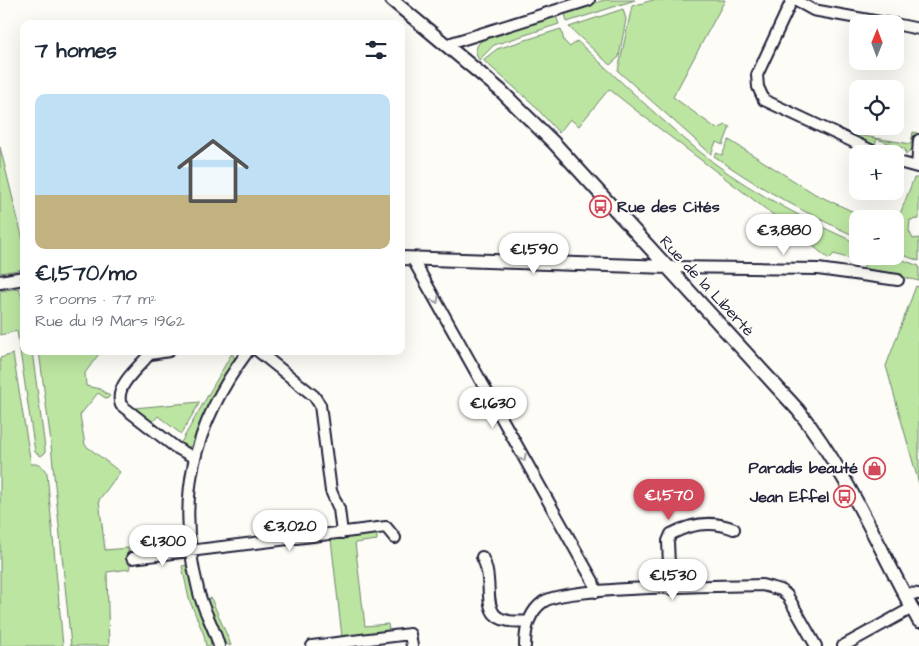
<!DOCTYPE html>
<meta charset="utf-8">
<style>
body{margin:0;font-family:"Architects Daughter",sans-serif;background:#f2f2f3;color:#1f2937;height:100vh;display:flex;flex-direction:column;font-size:19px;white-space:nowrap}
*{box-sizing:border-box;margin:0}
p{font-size:16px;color:#747a83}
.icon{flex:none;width:28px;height:28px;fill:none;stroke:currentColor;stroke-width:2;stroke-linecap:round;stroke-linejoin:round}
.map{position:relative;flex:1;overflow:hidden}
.panel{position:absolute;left:20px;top:20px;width:385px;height:335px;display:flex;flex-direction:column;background:#fff;border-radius:10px;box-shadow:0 5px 20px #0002}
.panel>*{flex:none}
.needle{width:32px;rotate:1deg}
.buttons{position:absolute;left:849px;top:15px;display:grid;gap:10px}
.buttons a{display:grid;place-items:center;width:55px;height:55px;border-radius:10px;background:#fff;box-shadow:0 5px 20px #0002;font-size:25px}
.price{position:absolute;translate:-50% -42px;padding:0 11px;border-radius:18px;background:#fff;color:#222;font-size:16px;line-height:32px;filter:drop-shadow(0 1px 2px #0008)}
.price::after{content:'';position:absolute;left:50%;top:30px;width:15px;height:11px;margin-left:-8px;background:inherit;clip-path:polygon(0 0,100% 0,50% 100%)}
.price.on{background:#d1495b;color:#fff}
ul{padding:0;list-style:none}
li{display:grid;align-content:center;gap:10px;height:265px;padding:0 15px}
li+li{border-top:1px solid #e0e1e3}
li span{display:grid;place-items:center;height:155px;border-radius:10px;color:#555}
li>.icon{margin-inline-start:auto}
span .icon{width:90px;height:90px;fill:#fffc;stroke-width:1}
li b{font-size:21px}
h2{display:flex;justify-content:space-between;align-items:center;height:60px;padding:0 15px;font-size:21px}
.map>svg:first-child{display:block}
.green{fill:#bce5a1;stroke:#6f846e}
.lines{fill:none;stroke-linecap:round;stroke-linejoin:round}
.minor-casing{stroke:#22223b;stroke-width:14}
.tertiary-casing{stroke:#22223b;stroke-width:16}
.minor{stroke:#fdfcf7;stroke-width:10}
.tertiary{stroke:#fdfcf7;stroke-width:12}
.oneway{stroke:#9a9aa2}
.labels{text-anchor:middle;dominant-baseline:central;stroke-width:4.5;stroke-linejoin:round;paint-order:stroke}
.poi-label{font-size:16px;font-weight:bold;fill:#22223b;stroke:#fdfcf7;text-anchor:end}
.street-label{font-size:16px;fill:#22223b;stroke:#fdfcf7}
</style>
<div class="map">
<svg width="919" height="646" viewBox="0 0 919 646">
<rect width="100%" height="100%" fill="#fdfcf7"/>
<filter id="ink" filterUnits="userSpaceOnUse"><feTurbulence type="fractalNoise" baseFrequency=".02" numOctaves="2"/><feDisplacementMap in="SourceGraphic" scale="10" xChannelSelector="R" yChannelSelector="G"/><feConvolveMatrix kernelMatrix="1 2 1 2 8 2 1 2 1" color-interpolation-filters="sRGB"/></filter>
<g filter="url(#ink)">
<path class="green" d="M 604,0 L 635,0 L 567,22 L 565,13 Z
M 653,0 L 725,0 L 673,97 L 717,129 L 726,125 L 730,127 L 723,145 L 716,142 L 711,154 L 618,71 L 632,6 Z
M 623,9 L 626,19 L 619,57 L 610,65 L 569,27 Z
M 556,16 L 559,24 L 494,45 L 479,60 C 475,54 475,47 480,42 C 491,32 539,21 556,16 Z
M 561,29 L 564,41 L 570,47 L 577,41 C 622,82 665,125 714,163 C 754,193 811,223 857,243 L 858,256 L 892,256 L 919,266 L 919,281 L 864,268 L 864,263 L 834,254 L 829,259 C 757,200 681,147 609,89 L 579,126 L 570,119 L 559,133 L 532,103 L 483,60 L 497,49 Z
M 838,128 L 851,134 L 911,144 L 913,132 L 917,133 L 915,147 L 906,154 L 905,149 L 877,139 L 874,147 L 837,131 Z
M 729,140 L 815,194 L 869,219 L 858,219 L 857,237 C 807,214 759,188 714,156 L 716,153 L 722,155 Z
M 0,147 L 24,244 L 24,269 L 0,273 Z
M 914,178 L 918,178 L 919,181 L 919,219 L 910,220 L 909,231 L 913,239 L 919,238 L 919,261 L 895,252 L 895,227 Z
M 916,286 L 919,287 L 919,484 L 886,366 Z
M 19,288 L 24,305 L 24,351 L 32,351 L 45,448 L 45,453 L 41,456 L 35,452 L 17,331 L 0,335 L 0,291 Z
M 39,351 L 101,351 L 85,373 L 86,386 L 100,389 L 110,396 L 107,399 L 98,393 L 80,415 L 85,445 L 120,472 L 99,500 L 105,550 L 128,548 L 130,569 L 107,572 L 109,646 L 71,646 L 50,435 Z
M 232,353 L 235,359 L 214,393 L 194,444 L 187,448 L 179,446 Z
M 13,354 L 31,464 L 40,464 L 47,473 L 63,646 L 0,646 L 0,358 Z
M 200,402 L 181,434 L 158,416 L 151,424 L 134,408 Z
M 377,533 L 377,540 L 355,543 L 365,626 L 388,624 L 389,632 L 342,637 L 331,539 Z
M 188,565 L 193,589 L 210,633 L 211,646 L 206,646 L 204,635 L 189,599 L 182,566 Z
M 211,598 L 231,645 L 230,646 L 223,641 L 206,603 L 207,599 Z"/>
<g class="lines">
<defs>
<path id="minor" d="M 792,0 L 757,75 L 758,87 L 764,100 L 879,154
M 795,0 L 813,10 L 891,24
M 895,24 L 919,29
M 445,45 L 589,0
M 895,161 L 917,167 L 919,140
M 412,258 L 593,581 L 596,592
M 668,267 L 818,269 L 898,280
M 169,351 L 150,354 L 146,358 C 136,370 114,387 121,405 L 175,447 L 193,457
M 258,351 L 314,396 L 320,405 L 331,491 L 339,509 L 342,533
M 482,557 C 499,588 470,627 529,621
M 132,558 L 386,527 L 395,538
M 670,589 L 668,541 L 671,534 C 692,523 712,520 734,529
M 904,593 L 919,594
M 219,646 C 214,626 202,609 198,589 C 175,498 193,425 248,351
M 312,646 L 410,634 L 412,646
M 525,646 C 525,630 529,612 543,602 C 563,586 726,586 762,585 L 781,590 L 787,595 L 816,646
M 843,646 L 912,608"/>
<path id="tertiary" d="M 392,0 L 500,90 L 555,144 L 798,410 C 848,473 880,551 919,621
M 401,258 L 668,267
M 0,282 L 24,278"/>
</defs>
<use href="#minor" class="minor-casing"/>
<use href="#tertiary" class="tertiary-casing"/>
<use href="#minor" class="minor"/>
<use href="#tertiary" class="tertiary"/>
</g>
<defs><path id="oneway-chevron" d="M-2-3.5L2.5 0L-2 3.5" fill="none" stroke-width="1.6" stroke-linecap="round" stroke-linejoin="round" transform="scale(1.25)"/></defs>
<g class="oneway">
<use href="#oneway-chevron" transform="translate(436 300) rotate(61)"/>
<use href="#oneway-chevron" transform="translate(523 458) rotate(61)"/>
</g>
</g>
<defs>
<symbol id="bus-ring" viewBox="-11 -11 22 22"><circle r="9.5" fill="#fdfcf7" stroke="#d1495b" stroke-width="1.5"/><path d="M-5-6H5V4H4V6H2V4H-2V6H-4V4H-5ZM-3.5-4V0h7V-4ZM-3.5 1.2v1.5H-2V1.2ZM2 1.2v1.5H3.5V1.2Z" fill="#d1495b"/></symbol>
<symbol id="shop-ring" viewBox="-11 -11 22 22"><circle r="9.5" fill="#fdfcf7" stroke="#d1495b" stroke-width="1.5"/><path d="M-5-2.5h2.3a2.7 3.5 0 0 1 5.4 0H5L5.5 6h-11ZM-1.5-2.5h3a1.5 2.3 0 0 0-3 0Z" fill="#d1495b"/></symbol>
</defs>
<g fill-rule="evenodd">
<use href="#bus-ring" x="588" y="194" width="25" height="25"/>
<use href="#shop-ring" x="862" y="456" width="25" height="25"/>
<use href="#bus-ring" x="832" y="484" width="25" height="25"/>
</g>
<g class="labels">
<g class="poi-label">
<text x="617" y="207" text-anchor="start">Rue des Cités</text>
<text x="858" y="468">Paradis beauté</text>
<text x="829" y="497">Jean Effel</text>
</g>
<g class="street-label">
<text transform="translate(707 286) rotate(47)">Rue de la Liberté</text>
</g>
</g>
</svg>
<div class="buttons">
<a><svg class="needle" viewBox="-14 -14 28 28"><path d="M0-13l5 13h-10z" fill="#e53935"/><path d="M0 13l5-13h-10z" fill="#747a83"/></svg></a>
<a><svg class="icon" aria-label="locate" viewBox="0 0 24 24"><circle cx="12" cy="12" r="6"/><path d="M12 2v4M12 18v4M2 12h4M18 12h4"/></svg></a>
<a>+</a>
<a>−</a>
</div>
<b class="price" style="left:784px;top:256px">€3,880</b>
<b class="price" style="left:534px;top:275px">€1,590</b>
<b class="price" style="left:493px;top:429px">€1,630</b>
<b class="price on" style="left:669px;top:521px">€1,570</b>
<b class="price" style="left:290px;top:552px">€3,020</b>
<b class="price" style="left:163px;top:567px">€1,300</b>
<b class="price" style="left:673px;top:601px">€1,530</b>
<section class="panel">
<h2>7 homes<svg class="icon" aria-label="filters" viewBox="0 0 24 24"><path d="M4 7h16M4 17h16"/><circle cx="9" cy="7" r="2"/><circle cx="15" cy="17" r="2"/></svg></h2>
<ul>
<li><span style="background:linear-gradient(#bfe0f5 65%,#c2b280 0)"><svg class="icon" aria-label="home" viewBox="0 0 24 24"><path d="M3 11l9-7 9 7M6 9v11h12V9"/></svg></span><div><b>€1,570/mo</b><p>3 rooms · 77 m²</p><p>Rue du 19 Mars 1962</p></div></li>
</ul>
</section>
</div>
